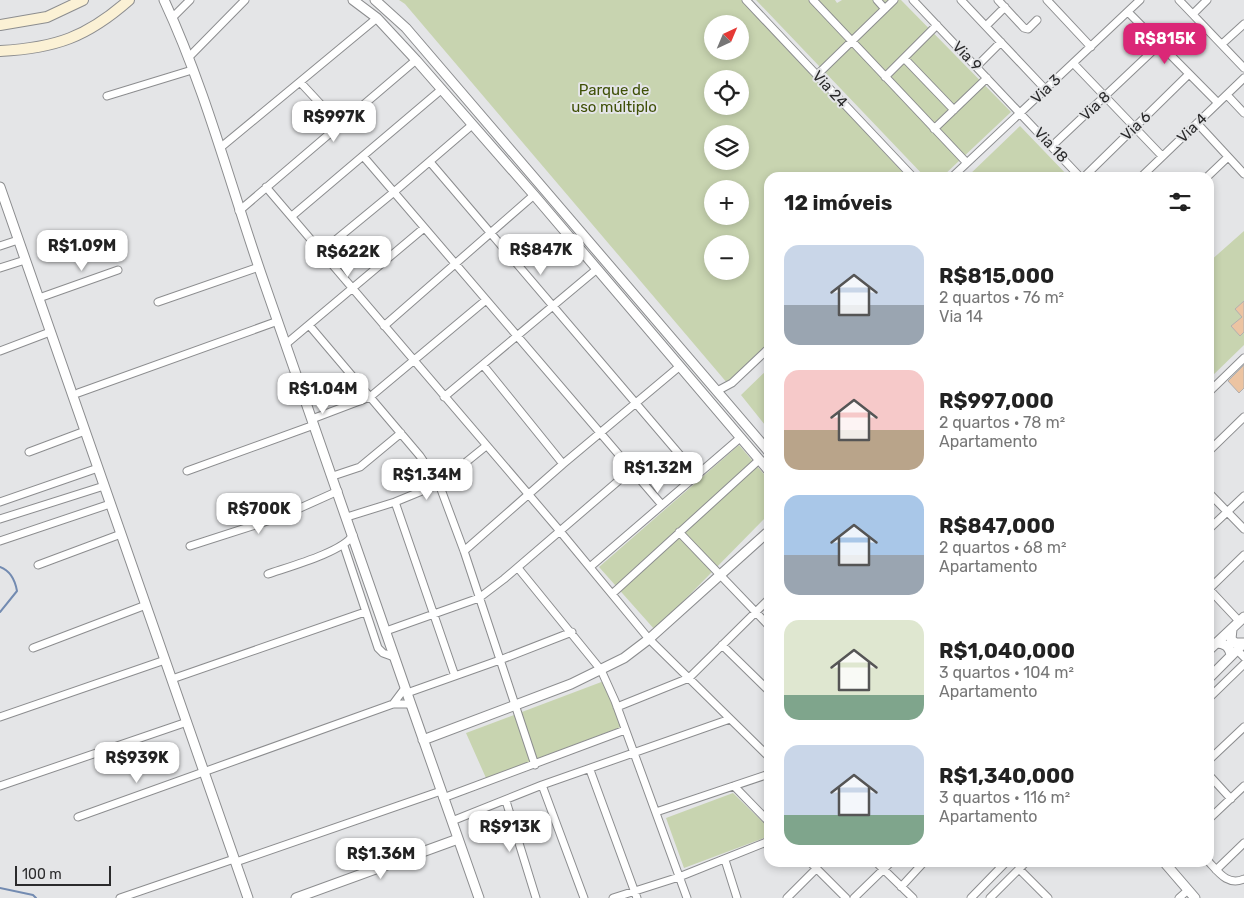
<!DOCTYPE html>
<html lang="pt">
<meta charset="utf-8">
<style>
body{margin:0;font-family:Rubik,sans-serif;background:#f2f2f2;color:#222;height:100vh;display:flex;flex-direction:column;font-size:19px;white-space:nowrap}
*{box-sizing:border-box;margin:0}
p{font-size:16px;color:#767676}
.icon{flex:none;width:28px;height:28px;fill:none;stroke:currentColor;stroke-width:2;stroke-linecap:round;stroke-linejoin:round}
.map{position:relative;flex:1;overflow:hidden}
.side{position:absolute;left:764px;top:172px;width:450px;height:695px;display:flex;flex-direction:column;background:#fff;border-radius:15px;box-shadow:0 2px 8px #0003}
.side>*{flex:none}
.needle{width:32px;rotate:44deg}
.buttons{position:absolute;left:704px;top:15px;display:grid;gap:10px}
.buttons a{display:grid;place-items:center;width:45px;height:45px;border-radius:50%;background:#fff;box-shadow:0 2px 8px #0003;font-size:25px}
.scale{position:absolute;left:15px;bottom:12px;width:96px;box-sizing:border-box;padding-left:5px;border:2px solid #2b2b2c;border-top:0;font-size:14px;line-height:18px;white-space:nowrap;color:#2b2b2c;-webkit-text-stroke:4px #e4e5e7;paint-order:stroke}
.price{position:absolute;translate:-50% -42px;padding:0 11px;border-radius:10px;background:#fff;color:#222;font-size:16px;line-height:32px;filter:drop-shadow(0 1px 2px #0008)}
.price::after{content:'';position:absolute;left:50%;top:30px;width:15px;height:11px;margin-left:-8px;background:inherit;clip-path:polygon(0 0,100% 0,50% 100%)}
.price.active{background:#db2777;color:#fff}
ul{padding:0;list-style:none}
li{display:flex;align-items:center;gap:15px;height:125px;padding:0 20px}
li span{display:grid;place-items:center;flex:none;width:140px;height:100px;border-radius:15px;color:#555}
li>.icon{margin-inline-start:auto}
span .icon{width:60px;height:60px;fill:#fffc;stroke-width:1}
li b{font-size:21px}
h2{display:flex;justify-content:space-between;align-items:center;height:60px;padding:0 20px;font-size:21px}
.map>svg:first-child{display:block}
.green{fill:#c8d4b0;fill-rule:evenodd}
.lines{fill:none;stroke-linecap:round;stroke-linejoin:round}
.stream{stroke:#738bb1;stroke-width:2}
.building{fill:#ecc4a2;stroke:#b2b0af}
.minor-casing{stroke:#8c8d8f;stroke-width:9}
.tertiary-casing{stroke:#8c8d8f;stroke-width:11}
.secondary-casing{stroke:#8c8d8f;stroke-width:12}
.minor{stroke:#fff;stroke-width:7}
.tertiary{stroke:#fff;stroke-width:9}
.secondary{stroke:#fbf1d5;stroke-width:10}
.labels{text-anchor:middle;dominant-baseline:central;stroke-width:4;stroke-linejoin:round;paint-order:stroke}
.street-label{font-size:15px;fill:#2b2b2c;stroke:#e4e5e7}
.park-label{font-size:15px;fill:#3f5007;stroke:#e4e5e7}
</style>
<div class="map">
<svg width="1244" height="898" viewBox="0 0 1244 898">
<rect width="100%" height="100%" fill="#e4e5e7"/>
<path class="green" d="M 399,0 L 742,0 L 907,177 L 769,178 L 769,342 L 728,384 L 405,4 ZM 712,24 L 740,24 L 740,51 L 712,51 ZM 712,79 L 740,79 L 740,106 L 712,106 ZM 712,134 L 740,134 L 740,161 L 712,161 ZM 712,189 L 740,189 L 740,216 L 712,216 ZM 712,244 L 740,244 L 740,271 L 712,271 Z
M 756,0 L 835,0 L 837,3 L 842,0 L 901,0 L 1011,112 L 942,177 L 925,177 Z
M 1020,126 L 1069,177 L 967,177 Z
M 1244,231 L 1244,345 L 1209,379 L 1209,262 Z
M 769,368 L 769,430 L 741,395 Z
M 739,445 L 769,480 L 769,514 L 655,630 L 599,567 Z
M 604,681 L 621,727 L 486,778 L 466,733 Z
M 733,793 L 769,828 L 769,836 L 684,868 L 666,818 Z"/>
<g class="lines">
<path class="stream" d="M 0,567 C 11,571 15,580 17,591 L 0,612
M 0,888 L 33,895 L 36,898"/>
</g>
<path class="building" d="M 1244,301 L 1244,332 L 1240,336 L 1231,326 L 1242,317 L 1235,309 Z
M 1244,365 L 1244,388 L 1239,393 L 1228,381 Z"/>
<g class="lines">
<defs>
<path id="minor" d="M 746,0 L 914,178
M 813,0 L 967,163
M 877,0 L 885,9
M 913,0 L 1081,178
M 961,0 L 1046,90
M 998,0 L 1024,28 L 1028,29 L 1037,20
M 1047,0 L 1091,47
M 1179,0 L 1244,68
M 1128,12 L 1218,103
M 1193,14 L 1207,0
M 172,18 L 190,0
M 986,26 L 1005,7
M 1222,44 L 1244,24
M 188,58 L 245,0
M 904,58 L 954,110
M 1073,63 L 1162,156
M 977,66 L 1001,42
M 817,75 L 894,0
M 885,77 L 937,25
M 300,82 L 339,124
M 1227,95 L 1244,113
M 107,96 L 192,70
M 1197,123 L 1244,174
M 934,129 L 987,78
M 1052,146 L 1160,44
M 220,148 L 377,18
M 363,156 L 662,505
M 430,162 L 697,475
M 951,178 L 1140,0
M 1083,178 L 1189,74
M 1140,178 L 1244,78
M 1206,178 L 1228,157
M 266,187 L 559,530 L 649,639 L 769,757
M 239,211 L 416,60
M 292,216 L 442,89
M 0,246 L 18,240
M 321,252 L 394,192 L 472,125
M 0,268 L 25,260
M 39,298 L 118,270
M 158,302 L 259,267
M 309,325 L 420,456 L 439,484 L 464,551 L 535,765
M 384,326 L 534,195
M 286,344 L 424,228
M 0,351 L 50,332
M 483,365 L 563,464
M 717,391 L 732,383 L 769,348
M 1209,392 L 1244,358
M 78,393 L 278,321
M 444,397 L 597,269
M 312,419 L 370,397 L 486,300
M 1209,451 L 1244,417
M 29,452 L 85,431
M 187,471 L 314,425
M 333,476 L 360,467 L 401,433
M 1209,493 L 1244,529
M 0,502 L 98,468
M 395,502 L 455,676
M 347,517 L 395,502 L 439,484 L 486,446
M 0,519 L 104,486
M 1209,529 L 1244,496
M 679,532 L 769,626
M 0,541 L 110,504
M 190,546 L 280,517 L 338,491
M 344,546 L 378,648 L 383,653 L 394,657
M 464,551 L 563,464 L 680,366
M 38,565 L 121,534
M 590,567 L 740,438
M 518,568 L 601,670 L 615,701 L 687,898
M 268,574 C 288,567 343,552 353,535
M 1209,589 L 1244,555
M 1209,589 L 1239,621
M 612,594 L 759,460
M 386,631 L 479,598 L 504,579 L 631,470
M 722,645 L 769,691
M 33,648 L 146,605
M 1237,650 L 1244,657
M 172,679 L 365,612
M 407,693 L 500,660 L 572,632
M 1209,698 L 1244,664
M 393,704 L 405,688
M 617,707 L 689,678 L 769,599
M 0,717 L 165,660
M 1209,760 L 1244,727
M 590,770 L 637,898
M 1209,775 L 1231,799
M 542,785 L 584,898
M 0,786 L 187,722
M 734,786 L 769,822
M 443,798 L 625,730
M 506,801 L 536,898
M 656,812 L 769,774
M 78,817 L 393,704 L 411,704
M 1209,819 L 1244,786
M 452,821 L 542,785 L 730,719
M 725,860 L 737,898
M 236,862 L 441,791
M 810,862 L 846,898
M 876,862 L 913,898
M 1209,862 C 1219,873 1228,886 1244,879
M 1019,869 L 1048,898
M 1216,870 L 1244,843
M 901,887 L 924,862
M 120,898 L 234,859
M 613,898 L 679,877 L 769,841
M 787,898 L 816,869
M 854,898 L 891,862
M 971,898 L 1006,862
M 990,898 L 1026,862
M 1179,898 L 1188,890"/>
<path id="tertiary" d="M 164,0 C 207,92 232,192 266,288 C 337,491 407,695 479,898
M 353,0 L 377,18 L 416,60 L 534,195 L 769,471
M 375,0 L 406,28 L 769,452
M 0,187 L 248,898
M 1232,629 L 1231,639 L 1235,643 L 1244,643
M 1216,643 C 1225,643 1230,647 1231,656
M 1209,650 L 1244,617
M 1209,678 L 1244,643
M 423,740 L 571,684 L 624,658 L 649,639 L 769,531
M 1164,862 L 1195,898
M 296,898 L 458,839"/>
<path id="secondary" d="M 0,25 L 47,17 L 83,0
M 0,51 C 56,48 87,37 129,0"/>
</defs>
<use href="#minor" class="minor-casing"/>
<use href="#tertiary" class="tertiary-casing"/>
<use href="#secondary" class="secondary-casing"/>
<use href="#minor" class="minor"/>
<use href="#tertiary" class="tertiary"/>
<use href="#secondary" class="secondary"/>
</g>
<g class="labels">
<g class="street-label">
<text transform="translate(967 56) rotate(46)">Via 9</text>
<text transform="translate(830 89) rotate(47)">Via 24</text>
<text transform="translate(1046 89) rotate(-44)">Via 3</text>
<text transform="translate(1095 106) rotate(-43)">Via 8</text>
<text transform="translate(1136 126) rotate(-44)">Via 6</text>
<text transform="translate(1192 128) rotate(-44)">Via 4</text>
<text transform="translate(1051 145) rotate(47)">Via 18</text>
</g>
<g class="park-label">
<text x="614" y="90">Parque de<tspan x="614" dy="17">uso múltiplo</tspan></text>
</g>
</g>
</svg>
<div class="buttons">
<a><svg class="needle" viewBox="-14 -14 28 28"><path d="M0-13l5 13h-10z" fill="#e53935"/><path d="M0 13l5-13h-10z" fill="#767676"/></svg></a>
<a><svg class="icon" aria-label="locate" viewBox="0 0 24 24"><circle cx="12" cy="12" r="6"/><path d="M12 2v4M12 18v4M2 12h4M18 12h4"/></svg></a>
<a><svg class="icon" aria-label="layers" viewBox="0 0 24 24"><path d="M12 4l9 5-9 5-9-5zM3 14l9 5 9-5"/></svg></a>
<a>+</a>
<a>−</a>
</div>
<div class="scale">100 m</div>
<b class="price active" style="left:1165px;top:65px">R$815K</b>
<b class="price" style="left:334px;top:143px">R$997K</b>
<b class="price" style="left:82px;top:272px">R$1.09M</b>
<b class="price" style="left:541px;top:276px">R$847K</b>
<b class="price" style="left:348px;top:278px">R$622K</b>
<b class="price" style="left:323px;top:415px">R$1.04M</b>
<b class="price" style="left:658px;top:494px">R$1.32M</b>
<b class="price" style="left:427px;top:501px">R$1.34M</b>
<b class="price" style="left:259px;top:535px">R$700K</b>
<b class="price" style="left:137px;top:784px">R$939K</b>
<b class="price" style="left:510px;top:853px">R$913K</b>
<b class="price" style="left:381px;top:880px">R$1.36M</b>
<section class="side">
<h2>12 imóveis<svg class="icon" aria-label="filters" viewBox="0 0 24 24"><path d="M4 7h16M4 17h16"/><circle cx="9" cy="7" r="2"/><circle cx="15" cy="17" r="2"/></svg></h2>
<ul>
<li><span style="background:linear-gradient(#c9d6e8 60%,#9aa5b1 0)"><svg class="icon" aria-label="home" viewBox="0 0 24 24"><path d="M3 11l9-7 9 7M6 9v11h12V9"/></svg></span><div><b>R$815,000</b><p>2 quartos · 76 m²</p><p>Via 14</p></div></li>
<li><span style="background:linear-gradient(#f6c9c9 60%,#b9a48a 0)"><svg class="icon" aria-label="home" viewBox="0 0 24 24"><path d="M3 11l9-7 9 7M6 9v11h12V9"/></svg></span><div><b>R$997,000</b><p>2 quartos · 78 m²</p><p>Apartamento</p></div></li>
<li><span style="background:linear-gradient(#a9c7e8 60%,#9aa5b1 0)"><svg class="icon" aria-label="home" viewBox="0 0 24 24"><path d="M3 11l9-7 9 7M6 9v11h12V9"/></svg></span><div><b>R$847,000</b><p>2 quartos · 68 m²</p><p>Apartamento</p></div></li>
<li><span style="background:linear-gradient(#dfe7d0 75%,#7fa58c 0)"><svg class="icon" aria-label="home" viewBox="0 0 24 24"><path d="M3 11l9-7 9 7M6 9v11h12V9"/></svg></span><div><b>R$1,040,000</b><p>3 quartos · 104 m²</p><p>Apartamento</p></div></li>
<li><span style="background:linear-gradient(#c9d6e8 70%,#7fa58c 0)"><svg class="icon" aria-label="home" viewBox="0 0 24 24"><path d="M3 11l9-7 9 7M6 9v11h12V9"/></svg></span><div><b>R$1,340,000</b><p>3 quartos · 116 m²</p><p>Apartamento</p></div></li>
</ul>
</section>
</div>
